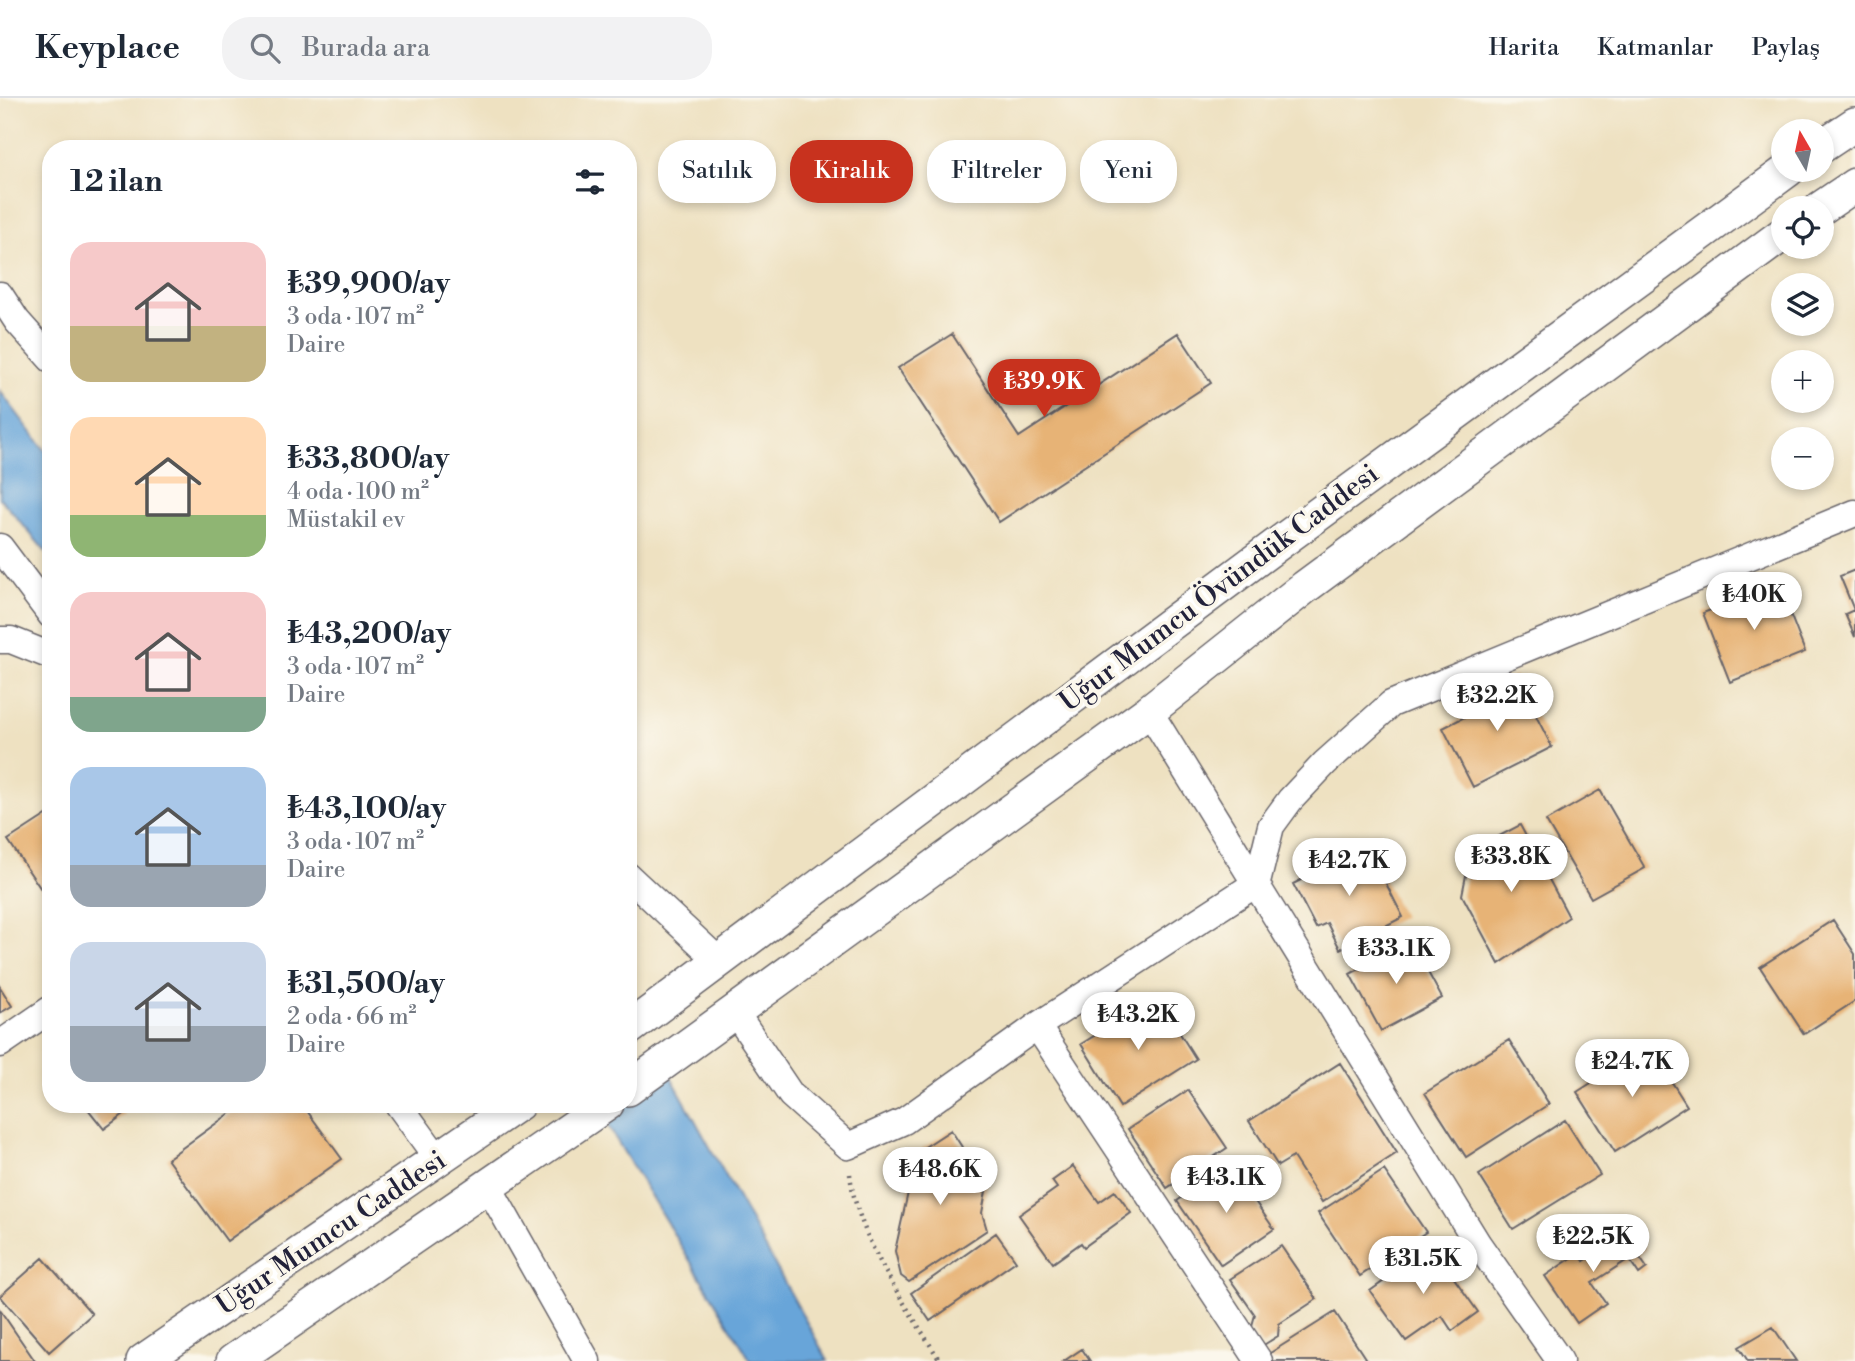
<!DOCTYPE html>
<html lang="tr">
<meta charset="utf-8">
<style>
body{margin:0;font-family:"Libre Bodoni",serif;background:#f2f2f3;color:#1f2937;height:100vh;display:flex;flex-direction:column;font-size:26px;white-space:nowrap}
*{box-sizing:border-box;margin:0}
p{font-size:23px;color:#747a83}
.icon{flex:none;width:38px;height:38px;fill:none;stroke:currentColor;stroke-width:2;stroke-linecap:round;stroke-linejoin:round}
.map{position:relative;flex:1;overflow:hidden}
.side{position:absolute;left:42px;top:42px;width:595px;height:973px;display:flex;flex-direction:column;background:#fff;border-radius:28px;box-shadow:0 4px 10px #0003}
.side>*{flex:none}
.banner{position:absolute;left:658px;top:42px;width:665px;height:63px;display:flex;gap:14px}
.needle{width:46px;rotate:351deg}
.tools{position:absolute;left:1771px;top:21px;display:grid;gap:14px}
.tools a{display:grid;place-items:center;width:63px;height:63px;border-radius:50%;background:#fff;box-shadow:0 4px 10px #0003;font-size:35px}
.price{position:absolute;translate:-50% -60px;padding:0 16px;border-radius:24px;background:#fff;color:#222;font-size:23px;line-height:46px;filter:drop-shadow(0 2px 4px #0008)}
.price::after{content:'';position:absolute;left:50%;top:42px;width:21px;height:16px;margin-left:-10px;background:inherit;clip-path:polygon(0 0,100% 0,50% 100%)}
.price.on{background:#c8321e;color:#fff}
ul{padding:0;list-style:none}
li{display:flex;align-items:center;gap:21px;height:175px;padding:0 28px}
li span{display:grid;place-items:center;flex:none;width:196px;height:140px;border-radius:21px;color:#555}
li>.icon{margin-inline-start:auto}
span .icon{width:84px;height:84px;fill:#fffc;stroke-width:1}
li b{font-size:30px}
h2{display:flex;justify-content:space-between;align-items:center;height:84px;padding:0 28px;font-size:30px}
.tag{padding:0 24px;border-radius:28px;background:#fff;box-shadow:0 4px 10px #0003;font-size:24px;line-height:63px}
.tag.on{background:#c8321e;color:#fff}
header{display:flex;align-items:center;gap:42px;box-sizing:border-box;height:98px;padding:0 35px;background:#fff;border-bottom:2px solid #e0e1e3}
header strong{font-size:33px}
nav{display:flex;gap:38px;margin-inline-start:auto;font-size:24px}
.search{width:490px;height:63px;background:#f2f2f3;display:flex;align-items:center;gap:18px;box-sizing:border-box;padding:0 24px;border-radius:28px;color:#747a83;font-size:26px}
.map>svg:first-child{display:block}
.water{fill:#68a5d9;stroke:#45648a;stroke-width:2}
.building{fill:#e7b376}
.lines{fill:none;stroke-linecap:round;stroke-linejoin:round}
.minor-casing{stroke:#69656a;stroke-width:29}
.tertiary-casing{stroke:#69656a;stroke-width:36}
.path{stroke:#69656a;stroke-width:4.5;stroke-dasharray:2 5;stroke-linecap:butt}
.minor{stroke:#fff;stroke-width:26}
.tertiary{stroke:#fff;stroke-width:33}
.labels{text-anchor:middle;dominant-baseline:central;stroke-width:7;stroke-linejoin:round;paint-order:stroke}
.street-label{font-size:28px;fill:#22223b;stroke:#fbf7ec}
</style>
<header>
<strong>Keyplace</strong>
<div class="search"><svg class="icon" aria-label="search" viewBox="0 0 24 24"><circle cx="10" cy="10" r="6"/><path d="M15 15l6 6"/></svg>Burada ara</div>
<nav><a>Harita</a><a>Katmanlar</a><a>Paylaş</a></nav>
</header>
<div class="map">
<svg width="1855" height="1263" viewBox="0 0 1855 1263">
<rect width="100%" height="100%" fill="#fbf7ec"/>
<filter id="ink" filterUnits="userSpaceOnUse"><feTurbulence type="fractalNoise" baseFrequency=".0143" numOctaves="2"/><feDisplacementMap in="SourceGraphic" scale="14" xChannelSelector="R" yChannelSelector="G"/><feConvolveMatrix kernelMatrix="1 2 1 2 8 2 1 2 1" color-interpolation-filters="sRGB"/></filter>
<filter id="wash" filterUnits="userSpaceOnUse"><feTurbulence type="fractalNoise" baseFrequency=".00686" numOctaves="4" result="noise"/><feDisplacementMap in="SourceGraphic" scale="28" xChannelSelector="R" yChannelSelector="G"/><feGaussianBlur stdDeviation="1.57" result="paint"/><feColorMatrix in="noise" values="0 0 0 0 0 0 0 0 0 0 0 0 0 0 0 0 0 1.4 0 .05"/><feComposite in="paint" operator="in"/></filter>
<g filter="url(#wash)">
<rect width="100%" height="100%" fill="#eee1c1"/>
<path class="water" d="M 0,293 L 51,360 L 51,460 L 0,400 Z
M 669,975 L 828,1263 L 751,1263 L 605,1023 Z"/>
<g id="blocks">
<path class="building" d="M 1178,235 L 1211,285 L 999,424 L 898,270 L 952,236 L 1019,339 Z
M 1855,472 L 1855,539 L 1845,516 L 1854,512 L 1840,478 Z
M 1778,485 L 1805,554 L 1730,584 L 1703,515 Z
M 1515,577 L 1552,649 L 1473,689 L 1443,630 L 1478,612 L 1472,599 Z
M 1600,692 L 1645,770 L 1591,800 L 1546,723 Z
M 51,714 L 51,806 L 8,742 Z
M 1520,727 L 1569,819 L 1499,866 L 1462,797 L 1471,753 Z
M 1367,748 L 1403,819 L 1340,851 L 1327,825 L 1316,830 L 1293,786 Z
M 1833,822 L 1855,856 L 1855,903 L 1804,936 L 1760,869 Z
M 1411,843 L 1442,900 L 1381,933 L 1350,876 Z
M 0,889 L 12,908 L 0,915 Z
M 1157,899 L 1196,961 L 1120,1009 L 1081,946 Z
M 1509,942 L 1549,1006 L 1466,1059 L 1425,995 Z
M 1649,948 L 1687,1008 L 1615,1054 L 1577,994 Z
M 1340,965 L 1397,1055 L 1322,1104 L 1293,1059 L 1278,1068 L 1249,1023 Z
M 1188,992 L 1227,1050 L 1167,1090 L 1128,1031 Z
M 84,1006 L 116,1006 L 124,1016 L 104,1031 Z
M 243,1006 L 302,1006 L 342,1061 L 227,1143 L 167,1061 Z
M 1565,1022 L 1600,1077 L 1513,1131 L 1479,1077 Z
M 951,1032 L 987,1088 L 982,1115 L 987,1132 L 909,1184 L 901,1178 L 895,1153 L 917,1054 Z
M 1230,1067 L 1274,1131 L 1221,1167 L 1177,1103 Z
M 1073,1068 L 1099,1104 L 1115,1093 L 1131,1115 L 1084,1149 L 1081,1145 L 1053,1165 L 1019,1117 L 1057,1090 L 1052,1083 Z
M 1384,1072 L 1426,1134 L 1360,1178 L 1318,1115 Z
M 1632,1131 L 1646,1151 L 1638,1157 L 1647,1170 L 1639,1176 L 1629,1161 L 1592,1185 L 1606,1205 L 1577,1225 L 1545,1178 L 1579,1155 L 1584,1163 Z
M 996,1135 L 1016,1163 L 930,1223 L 911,1195 Z
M 1281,1148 L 1317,1201 L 1279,1226 L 1278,1238 L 1262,1248 L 1251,1231 L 1255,1217 L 1230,1181 Z
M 1432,1149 L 1478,1214 L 1452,1233 L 1442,1218 L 1406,1243 L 1370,1193 Z
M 43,1160 L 92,1216 L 49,1254 L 0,1198 Z
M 0,1212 L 35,1263 L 0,1263 Z
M 1335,1214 L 1367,1263 L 1271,1263 L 1267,1257 Z
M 1773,1229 L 1796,1263 L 1748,1263 L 1739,1249 Z
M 1082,1251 L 1090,1263 L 1064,1263 Z"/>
</g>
</g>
<g filter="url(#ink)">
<use href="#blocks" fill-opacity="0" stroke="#69656a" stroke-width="2"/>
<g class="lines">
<defs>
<path id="minor" d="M 0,197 L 17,223 L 51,261
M 0,449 L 51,517
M 0,542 L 11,542 L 51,558
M 1149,613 L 1478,1146 L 1560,1263
M 628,778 L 720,864
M 735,914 L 791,997 L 848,1048 L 904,1023 L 1037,928 L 1257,785 L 1271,728 L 1290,702 L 1325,665 L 1391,606 L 1855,415
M 1037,928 L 1259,1263
M 0,946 L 51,911
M 398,1006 L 438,1061
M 488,1088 L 587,1263"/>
<path id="tertiary" d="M 1822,48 L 1855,26
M 1821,110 L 1855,87
M 628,931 L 1275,448 L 1788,72
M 628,991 L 1149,613 L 1305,489 L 1783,136
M 143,1263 L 518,1006
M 233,1263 L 607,1006"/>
</defs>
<use href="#minor" class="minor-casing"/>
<use href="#tertiary" class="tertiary-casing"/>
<path class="path" d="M 850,1076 C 857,1141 907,1208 940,1263"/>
<use href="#minor" class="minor"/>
<use href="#tertiary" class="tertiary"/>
</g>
</g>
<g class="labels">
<g class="street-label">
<text transform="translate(1219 490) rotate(-37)">Uğur Mumcu Övündük Caddesi</text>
<text transform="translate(331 1135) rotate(-34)">Uğur Mumcu Caddesi</text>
</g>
</g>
</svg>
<div class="tools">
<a><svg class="needle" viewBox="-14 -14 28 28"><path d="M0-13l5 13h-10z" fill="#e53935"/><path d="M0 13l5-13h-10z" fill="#747a83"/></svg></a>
<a><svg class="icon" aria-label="locate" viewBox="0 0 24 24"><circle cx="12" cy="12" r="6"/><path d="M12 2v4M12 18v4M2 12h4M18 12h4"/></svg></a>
<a><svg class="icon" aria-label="layers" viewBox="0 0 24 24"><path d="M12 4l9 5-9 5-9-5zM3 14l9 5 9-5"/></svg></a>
<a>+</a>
<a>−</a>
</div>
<b class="price on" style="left:1044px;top:321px">₺39.9K</b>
<b class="price" style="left:1754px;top:534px">₺40K</b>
<b class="price" style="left:1497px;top:635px">₺32.2K</b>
<b class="price" style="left:1511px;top:796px">₺33.8K</b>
<b class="price" style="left:1349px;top:800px">₺42.7K</b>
<b class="price" style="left:1396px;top:888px">₺33.1K</b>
<b class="price" style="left:1138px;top:954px">₺43.2K</b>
<b class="price" style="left:1632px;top:1001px">₺24.7K</b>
<b class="price" style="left:940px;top:1109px">₺48.6K</b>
<b class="price" style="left:1226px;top:1117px">₺43.1K</b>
<b class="price" style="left:1593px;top:1176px">₺22.5K</b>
<b class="price" style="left:1423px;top:1198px">₺31.5K</b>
<div class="banner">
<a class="tag">Satılık</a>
<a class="tag on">Kiralık</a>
<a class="tag">Filtreler</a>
<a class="tag">Yeni</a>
</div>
<section class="side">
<h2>12 ilan<svg class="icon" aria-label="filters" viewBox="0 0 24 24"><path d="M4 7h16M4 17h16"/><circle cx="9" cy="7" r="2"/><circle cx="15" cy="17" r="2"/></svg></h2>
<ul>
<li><span style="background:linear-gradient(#f6c9c9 60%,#c2b280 0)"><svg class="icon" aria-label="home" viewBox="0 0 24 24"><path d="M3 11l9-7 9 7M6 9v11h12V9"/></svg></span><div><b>₺39,900/ay</b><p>3 oda · 107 m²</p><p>Daire</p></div></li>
<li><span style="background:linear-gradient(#ffd9b3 70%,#8fb573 0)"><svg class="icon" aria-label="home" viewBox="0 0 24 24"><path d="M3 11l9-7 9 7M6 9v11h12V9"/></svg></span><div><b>₺33,800/ay</b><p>4 oda · 100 m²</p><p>Müstakil ev</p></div></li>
<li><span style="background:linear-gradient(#f6c9c9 75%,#7fa58c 0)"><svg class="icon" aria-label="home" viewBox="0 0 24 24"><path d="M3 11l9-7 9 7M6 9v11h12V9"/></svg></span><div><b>₺43,200/ay</b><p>3 oda · 107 m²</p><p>Daire</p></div></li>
<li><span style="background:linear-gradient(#a9c7e8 70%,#9aa5b1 0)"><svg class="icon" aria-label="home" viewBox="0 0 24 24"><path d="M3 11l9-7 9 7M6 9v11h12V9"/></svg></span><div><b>₺43,100/ay</b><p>3 oda · 107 m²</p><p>Daire</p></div></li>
<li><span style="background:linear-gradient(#c9d6e8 60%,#9aa5b1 0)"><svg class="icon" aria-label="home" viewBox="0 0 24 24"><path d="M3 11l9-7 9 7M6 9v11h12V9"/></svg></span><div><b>₺31,500/ay</b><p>2 oda · 66 m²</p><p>Daire</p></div></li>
</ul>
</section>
</div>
